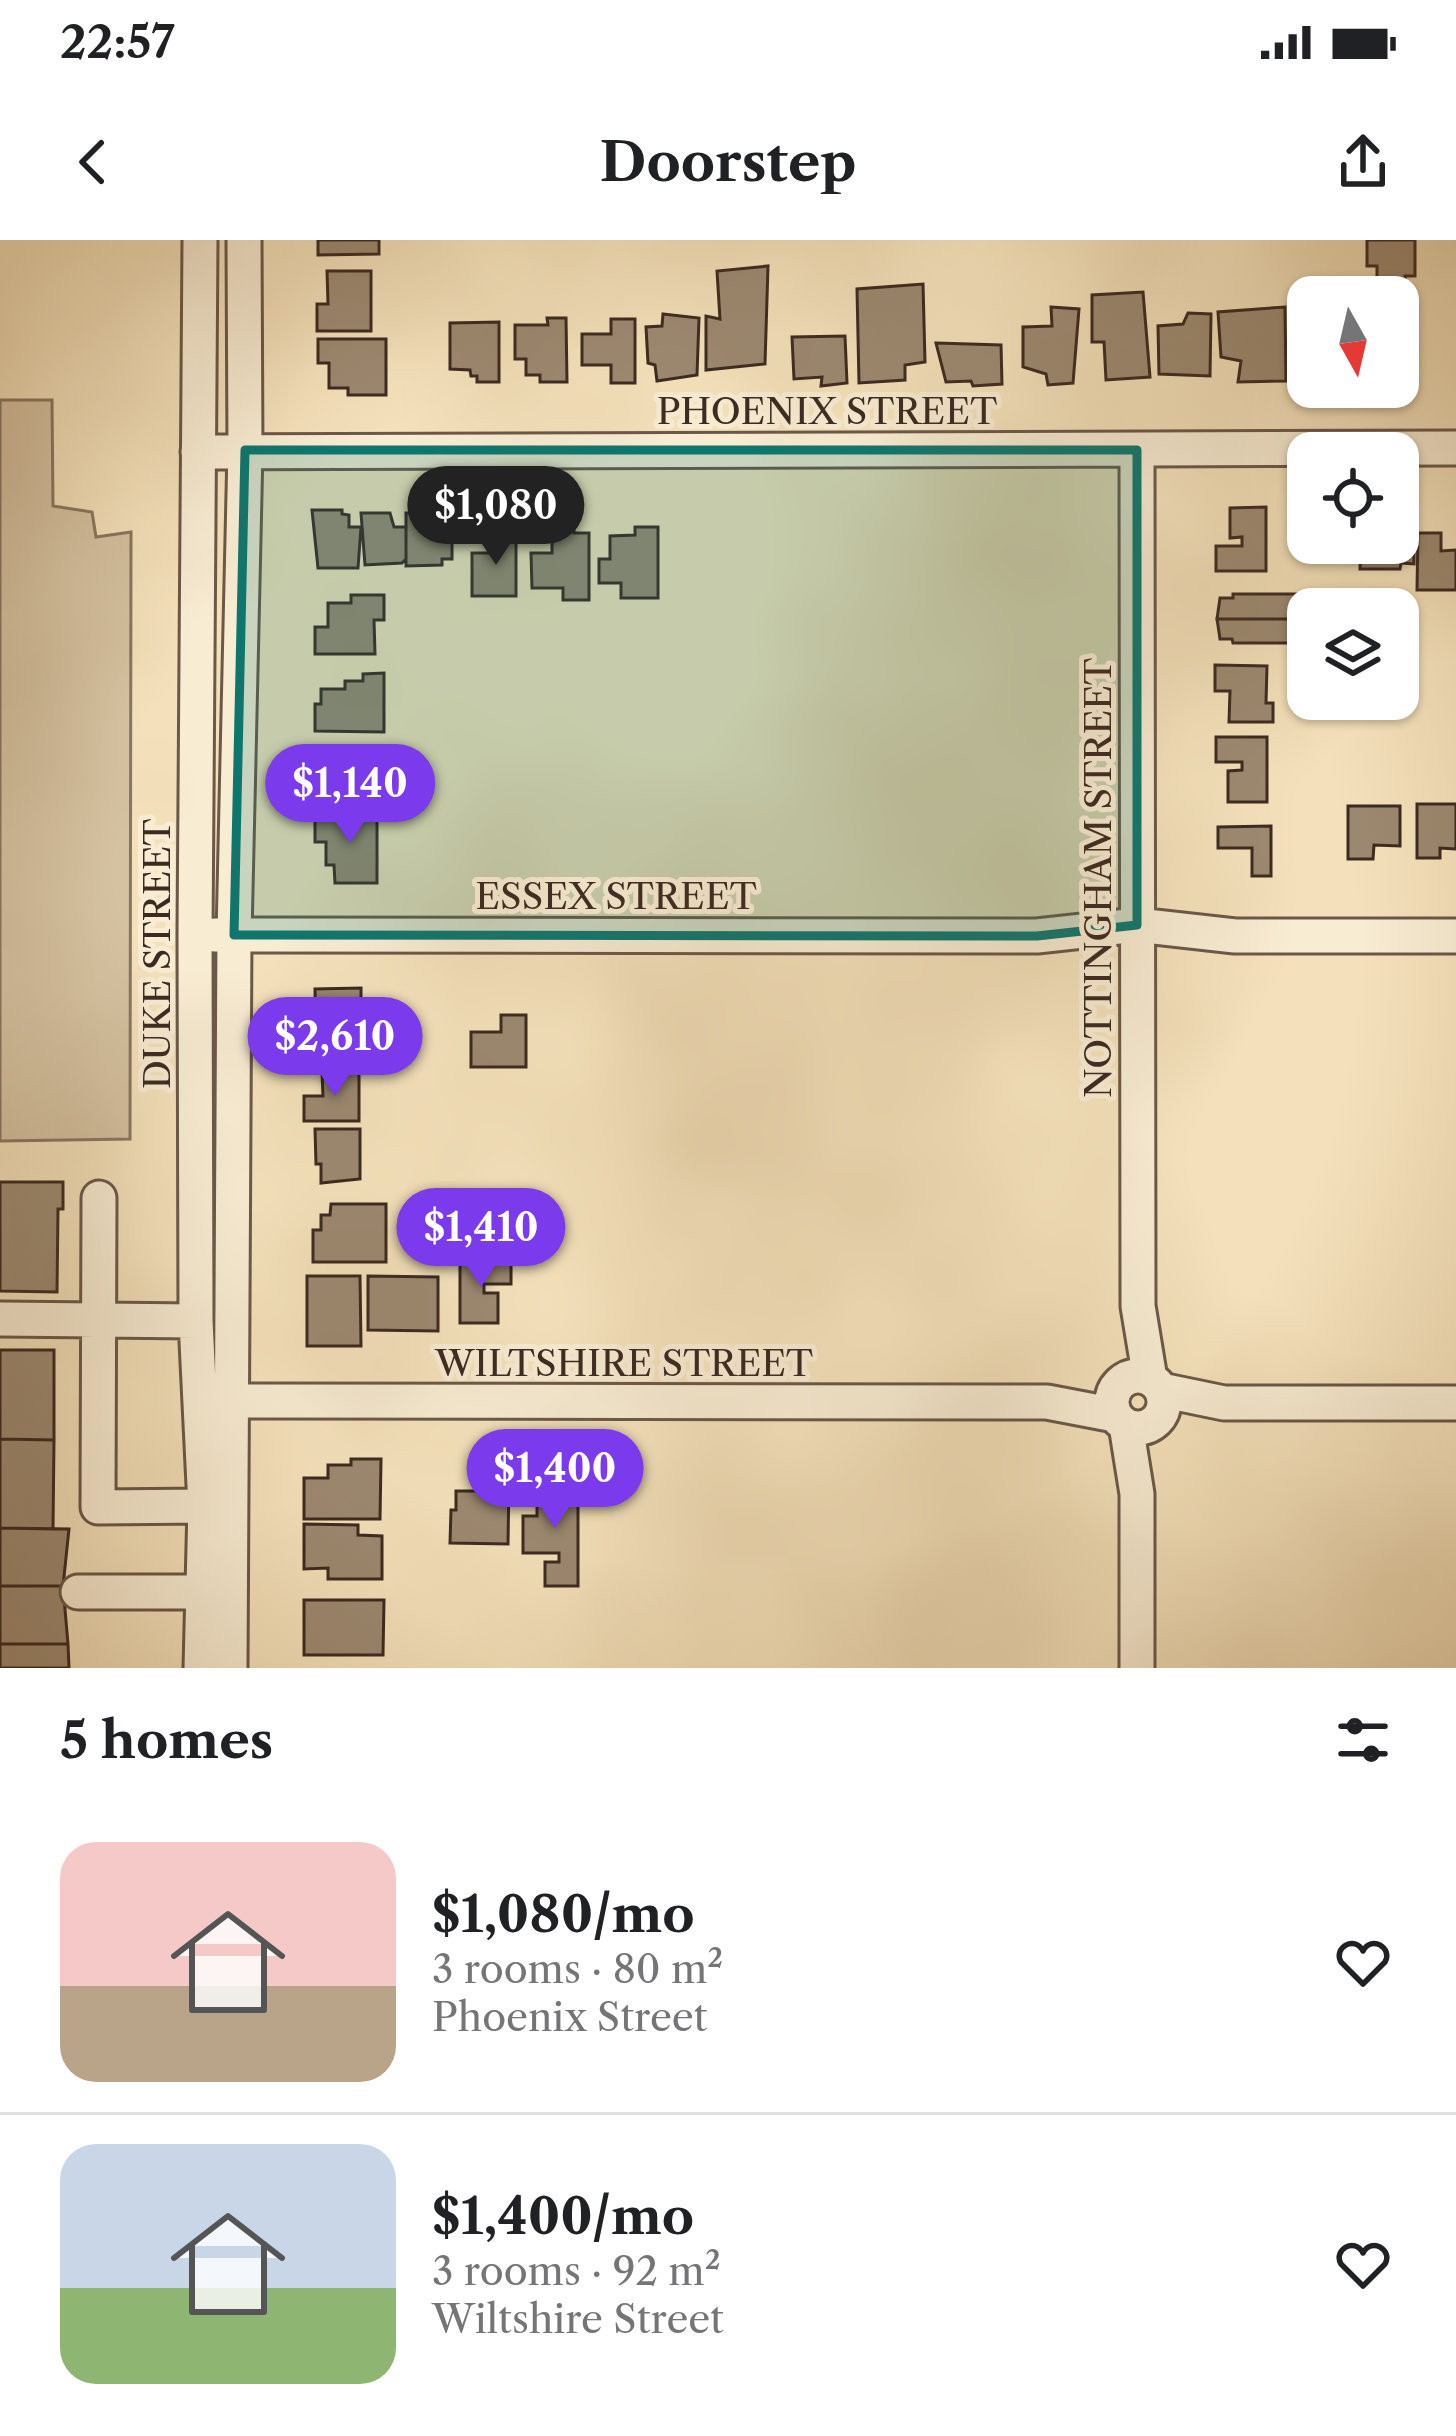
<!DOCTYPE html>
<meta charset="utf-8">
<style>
body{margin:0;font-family:"Libre Caslon Text",serif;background:#f6f6f6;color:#202124;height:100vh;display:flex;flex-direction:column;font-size:45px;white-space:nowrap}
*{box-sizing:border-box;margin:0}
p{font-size:39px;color:#757577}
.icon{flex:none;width:66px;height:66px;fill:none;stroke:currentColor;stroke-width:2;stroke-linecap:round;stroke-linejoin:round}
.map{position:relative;height:1428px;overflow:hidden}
.panel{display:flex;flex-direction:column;background:#fff;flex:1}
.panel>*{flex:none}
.needle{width:78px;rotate:172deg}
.tools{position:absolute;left:1287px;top:36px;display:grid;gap:24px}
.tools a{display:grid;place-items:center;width:132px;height:132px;border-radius:24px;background:#fff;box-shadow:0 3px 9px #0004;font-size:60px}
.price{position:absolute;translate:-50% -102px;padding:0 27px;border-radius:42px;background:#7c3aed;color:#fff;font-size:39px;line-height:78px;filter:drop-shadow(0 3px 6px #0008)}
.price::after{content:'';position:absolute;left:50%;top:72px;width:36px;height:27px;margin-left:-18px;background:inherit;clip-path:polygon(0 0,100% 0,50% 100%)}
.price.on{background:#222;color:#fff}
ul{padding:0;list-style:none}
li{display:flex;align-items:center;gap:36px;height:300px;padding:0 60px}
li+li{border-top:3px solid #e0e0e0}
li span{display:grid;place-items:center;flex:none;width:336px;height:240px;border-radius:36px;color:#555}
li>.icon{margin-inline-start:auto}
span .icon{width:144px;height:144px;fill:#fffc;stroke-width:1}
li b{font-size:51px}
h2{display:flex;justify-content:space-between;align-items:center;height:144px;padding:0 60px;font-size:51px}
.status{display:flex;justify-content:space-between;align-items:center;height:84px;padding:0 60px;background:#fff;direction:ltr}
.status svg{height:33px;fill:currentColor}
header{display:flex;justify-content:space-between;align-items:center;height:156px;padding:0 60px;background:#fff;font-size:54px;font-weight:800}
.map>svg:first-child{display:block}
.green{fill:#d5c2a1;stroke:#887661;stroke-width:3}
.building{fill:#9c8971;stroke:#3c2a21;stroke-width:3}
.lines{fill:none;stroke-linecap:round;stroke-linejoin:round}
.minor-casing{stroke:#6a5848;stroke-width:39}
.minor{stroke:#f8ecd3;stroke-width:33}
.marked{fill:#0f766e;fill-opacity:0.2;stroke:#0f766e;stroke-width:9;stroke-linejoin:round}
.labels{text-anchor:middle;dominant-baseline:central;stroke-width:10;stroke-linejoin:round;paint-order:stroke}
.street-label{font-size:36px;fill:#3c2a21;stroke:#f8ecd3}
</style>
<div class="status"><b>22:57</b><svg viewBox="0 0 49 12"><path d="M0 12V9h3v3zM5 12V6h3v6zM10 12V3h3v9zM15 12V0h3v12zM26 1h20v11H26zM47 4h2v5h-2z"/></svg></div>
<header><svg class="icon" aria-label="back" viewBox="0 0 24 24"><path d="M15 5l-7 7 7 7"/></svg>Doorstep<svg class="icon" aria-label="share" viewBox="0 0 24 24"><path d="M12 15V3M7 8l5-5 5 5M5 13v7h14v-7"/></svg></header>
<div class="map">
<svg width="1456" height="1428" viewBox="0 0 1456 1428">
<rect width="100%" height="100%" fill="#f4e1bb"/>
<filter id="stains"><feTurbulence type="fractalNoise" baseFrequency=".00167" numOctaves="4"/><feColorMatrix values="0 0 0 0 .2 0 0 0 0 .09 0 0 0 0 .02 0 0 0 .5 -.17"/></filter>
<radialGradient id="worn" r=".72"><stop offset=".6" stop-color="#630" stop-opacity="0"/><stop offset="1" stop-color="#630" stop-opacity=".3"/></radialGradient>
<path class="green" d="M 0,160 L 52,160 L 53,266 L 92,272 L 96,297 L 131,292 L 130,899 L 0,901 Z"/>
<path class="building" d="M 318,0 L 379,0 L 379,14 L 318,15 Z
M 1367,0 L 1415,0 L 1415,36 L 1405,36 L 1405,64 L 1398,64 L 1398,57 L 1377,57 L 1377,26 L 1367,26 Z
M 768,26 L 765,124 L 706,130 L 706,76 L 720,79 L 717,31 Z
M 327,31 L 371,31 L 371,91 L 317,91 L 317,64 L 328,64 Z
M 923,44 L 925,122 L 905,125 L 905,140 L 859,143 L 857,49 Z
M 1143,52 L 1150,137 L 1106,140 L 1104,102 L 1092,102 L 1092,55 Z
M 1051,67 L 1079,69 L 1073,143 L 1048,145 L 1046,134 L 1023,127 L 1023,87 L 1052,86 Z
M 1285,67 L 1286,141 L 1238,142 L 1241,121 L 1221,117 L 1218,72 Z
M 1188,73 L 1211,74 L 1210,136 L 1159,134 L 1158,86 L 1183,84 Z
M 663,74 L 699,78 L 697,135 L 657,141 L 655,125 L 648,123 L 646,87 L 662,86 Z
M 1301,74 L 1308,74 L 1308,113 L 1297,115 Z
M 547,78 L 566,78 L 567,142 L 540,142 L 540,135 L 526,135 L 526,119 L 515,119 L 515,85 L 548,85 Z
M 611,79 L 635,79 L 635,143 L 611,143 L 611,125 L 582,125 L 582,94 L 611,94 Z
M 499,82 L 499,142 L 477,142 L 477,136 L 471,136 L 470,130 L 450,129 L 450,83 Z
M 1398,88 L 1415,88 L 1415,131 L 1398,131 Z
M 845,96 L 847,143 L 821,146 L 822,137 L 794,139 L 792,97 Z
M 318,99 L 386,99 L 386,155 L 348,155 L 348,148 L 329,148 L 329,123 L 318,123 Z
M 936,103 L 1001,105 L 1002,144 L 973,146 L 971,141 L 946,142 Z
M 1266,267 L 1266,331 L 1216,331 L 1216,306 L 1242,306 L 1242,297 L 1230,298 L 1230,268 Z
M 312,270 L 342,270 L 342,274 L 349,275 L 349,287 L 361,287 L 358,328 L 318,328 Z
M 361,273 L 390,273 L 394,287 L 406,287 L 406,319 L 402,323 L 365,325 Z
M 406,273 L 435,273 L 438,287 L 452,286 L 452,319 L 442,319 L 442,325 L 406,326 Z
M 1398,281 L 1400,288 L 1414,288 L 1414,324 L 1401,323 L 1400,329 L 1360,329 L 1361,303 L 1398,303 Z
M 552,287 L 574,287 L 574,293 L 589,293 L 589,360 L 563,360 L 563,348 L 532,348 L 531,313 L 552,313 Z
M 635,287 L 658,287 L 658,358 L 621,358 L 621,343 L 599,343 L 599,319 L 610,319 L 610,296 L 635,295 Z
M 1418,293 L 1441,293 L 1441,311 L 1456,310 L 1456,350 L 1417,350 Z
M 489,294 L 516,294 L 516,356 L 472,356 L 472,313 L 489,313 Z
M 1233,354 L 1313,354 L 1313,369 L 1308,369 L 1308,379 L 1217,379 L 1220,358 L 1233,358 Z
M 351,355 L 384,355 L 384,380 L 374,380 L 375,414 L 315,414 L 315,387 L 328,387 L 328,363 L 351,363 Z
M 1217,379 L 1308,379 L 1308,403 L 1233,403 L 1232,399 L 1220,399 Z
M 1398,403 L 1414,403 L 1414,425 L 1408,425 L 1408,436 L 1401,436 L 1401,442 L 1398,442 Z
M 1215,425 L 1267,426 L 1266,463 L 1273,463 L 1273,482 L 1229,482 L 1230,451 L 1215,451 Z
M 384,433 L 384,492 L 315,491 L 315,464 L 321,464 L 321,449 L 345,449 L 345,441 L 363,441 L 363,434 Z
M 1216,497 L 1267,497 L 1267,562 L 1228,562 L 1228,531 L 1242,530 L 1242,522 L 1216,522 Z
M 340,507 L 375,507 L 376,569 L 314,569 L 314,543 L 325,543 L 325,520 L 340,520 Z
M 1417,564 L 1456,564 L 1456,609 L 1440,608 L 1440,618 L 1417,618 Z
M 1348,566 L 1400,566 L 1400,606 L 1374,605 L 1373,619 L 1348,619 Z
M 315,575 L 377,575 L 377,643 L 335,643 L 334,625 L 326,625 L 326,602 L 315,602 Z
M 1271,586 L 1271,636 L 1252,636 L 1252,608 L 1218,608 L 1218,587 Z
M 361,748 L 361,812 L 316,812 L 315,749 Z
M 501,775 L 526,775 L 526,827 L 471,827 L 471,792 L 501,792 Z
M 322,833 L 359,833 L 359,881 L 304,881 L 304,856 L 323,856 Z
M 315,889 L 360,889 L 360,939 L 321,943 L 321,924 L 316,924 Z
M 0,942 L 63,942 L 63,969 L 58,969 L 57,1052 L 0,1051 Z
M 331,964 L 386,964 L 386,1022 L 313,1022 L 313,990 L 321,990 L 321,975 L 330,975 Z
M 460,1021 L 511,1022 L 511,1044 L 484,1044 L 484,1053 L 498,1053 L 498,1083 L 460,1083 Z
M 307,1036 L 360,1036 L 361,1106 L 307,1106 Z
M 368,1036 L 438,1037 L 438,1091 L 368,1090 Z
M 0,1110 L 54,1110 L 54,1200 L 0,1199 Z
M 0,1199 L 54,1200 L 53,1289 L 0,1288 Z
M 351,1219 L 381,1219 L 380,1279 L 304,1279 L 304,1238 L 328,1238 L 328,1225 L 351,1225 Z
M 485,1241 L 509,1241 L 508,1304 L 450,1303 L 451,1270 L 456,1270 L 456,1251 L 485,1251 Z
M 537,1242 L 578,1242 L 578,1346 L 545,1346 L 545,1322 L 559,1322 L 559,1313 L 523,1313 L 523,1276 L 537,1276 Z
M 304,1284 L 358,1285 L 358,1295 L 382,1296 L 382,1339 L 328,1339 L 328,1328 L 304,1329 Z
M 0,1288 L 69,1289 L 63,1346 L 0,1346 Z
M 0,1346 L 63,1346 L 68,1404 L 0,1404 Z
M 304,1360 L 384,1360 L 383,1415 L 304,1415 Z
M 0,1404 L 68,1404 L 69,1428 L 0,1428 Z"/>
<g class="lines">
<defs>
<path id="minor" d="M 200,0 L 195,695 L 196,1081 L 205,1266 L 201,1428
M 1137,210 L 1138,1066 L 1150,1139
M 198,212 L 1456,208
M 215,695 L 1037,696 L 1137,685 L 1235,696 L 1456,696
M 99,958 L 98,1267 L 205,1266
M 0,1079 L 196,1081
M1112 1162a26 26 0 1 1 52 0a26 26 0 1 1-52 0Z
M 1161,1150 L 1224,1163 L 1456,1163
M 215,1161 L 1047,1162 L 1115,1175
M 1126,1185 L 1137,1254 L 1137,1428
M 78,1352 L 203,1352
M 230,1428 L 234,695 L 245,210 L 244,0"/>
</defs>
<use href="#minor" class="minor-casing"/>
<use href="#minor" class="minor"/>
</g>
<path class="marked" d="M 245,210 L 1137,210 L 1137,685 L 1037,696 L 234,695 Z"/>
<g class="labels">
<g class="street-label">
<text x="827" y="171">PHOENIX STREET</text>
<text transform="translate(1098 638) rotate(-90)">NOTTINGHAM STREET</text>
<text x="616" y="656">ESSEX STREET</text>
<text transform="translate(157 714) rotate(-90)">DUKE STREET</text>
<text x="624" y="1123">WILTSHIRE STREET</text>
</g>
</g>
<rect width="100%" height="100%" filter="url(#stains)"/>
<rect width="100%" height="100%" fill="url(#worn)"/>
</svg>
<div class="tools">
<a><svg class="needle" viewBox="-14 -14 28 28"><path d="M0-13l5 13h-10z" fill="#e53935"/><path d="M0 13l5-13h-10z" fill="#757577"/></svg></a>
<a><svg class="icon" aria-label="locate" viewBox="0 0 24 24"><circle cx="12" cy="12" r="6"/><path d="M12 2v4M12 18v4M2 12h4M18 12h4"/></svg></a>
<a><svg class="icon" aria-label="layers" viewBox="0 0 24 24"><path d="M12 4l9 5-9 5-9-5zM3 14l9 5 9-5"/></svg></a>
</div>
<b class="price on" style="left:496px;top:328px">$1,080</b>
<b class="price" style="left:350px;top:606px">$1,140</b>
<b class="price" style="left:335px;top:859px">$2,610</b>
<b class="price" style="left:481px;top:1050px">$1,410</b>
<b class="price" style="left:555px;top:1291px">$1,400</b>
</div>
<section class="panel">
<h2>5 homes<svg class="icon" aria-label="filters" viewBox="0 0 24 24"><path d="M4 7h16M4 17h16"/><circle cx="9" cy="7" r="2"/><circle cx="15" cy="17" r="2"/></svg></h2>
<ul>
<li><span style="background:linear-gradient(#f6c9c9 60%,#b9a48a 0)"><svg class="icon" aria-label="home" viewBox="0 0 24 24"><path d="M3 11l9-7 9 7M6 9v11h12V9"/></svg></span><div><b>$1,080/mo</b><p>3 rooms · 80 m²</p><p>Phoenix Street</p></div><svg class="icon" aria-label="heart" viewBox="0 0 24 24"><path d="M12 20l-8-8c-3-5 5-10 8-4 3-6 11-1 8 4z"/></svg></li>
<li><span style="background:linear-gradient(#c9d6e8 60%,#8fb573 0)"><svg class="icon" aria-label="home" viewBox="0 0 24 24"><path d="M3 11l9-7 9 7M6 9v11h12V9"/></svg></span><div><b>$1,400/mo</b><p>3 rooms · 92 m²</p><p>Wiltshire Street</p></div><svg class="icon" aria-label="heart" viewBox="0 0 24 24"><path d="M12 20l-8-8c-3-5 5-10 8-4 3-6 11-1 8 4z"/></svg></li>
</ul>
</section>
